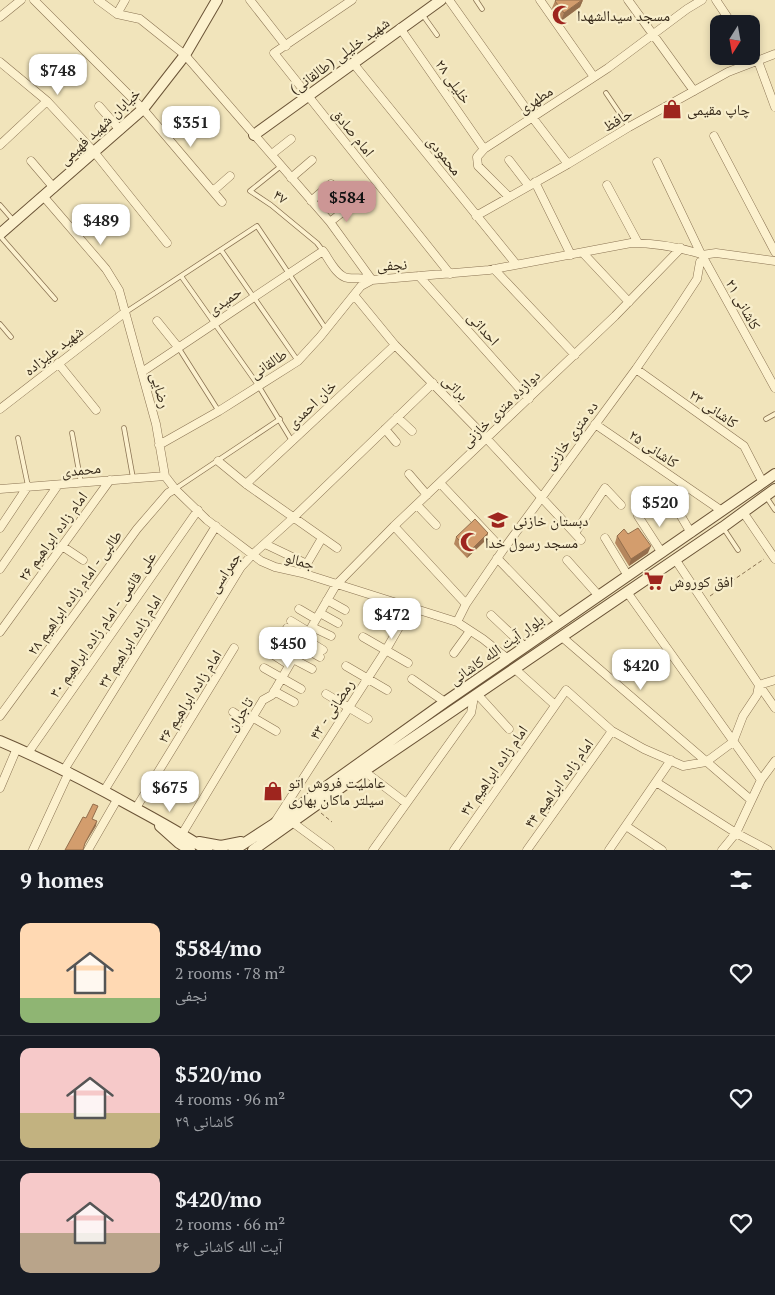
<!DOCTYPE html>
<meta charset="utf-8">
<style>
body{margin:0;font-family:"PT Serif","Noto Naskh Arabic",serif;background:#20242c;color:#f1f3f6;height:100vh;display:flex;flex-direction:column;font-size:19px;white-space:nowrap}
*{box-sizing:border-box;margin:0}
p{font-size:16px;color:#9ea1a6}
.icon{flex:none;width:28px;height:28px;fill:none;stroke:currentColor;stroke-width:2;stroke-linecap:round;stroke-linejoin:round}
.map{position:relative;height:850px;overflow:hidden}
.details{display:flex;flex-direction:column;background:#171b24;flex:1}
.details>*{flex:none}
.needle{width:32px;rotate:191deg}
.buttons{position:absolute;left:710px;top:15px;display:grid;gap:10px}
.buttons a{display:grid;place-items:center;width:50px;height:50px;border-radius:10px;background:#171b24;box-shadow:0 2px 8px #0003;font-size:25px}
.price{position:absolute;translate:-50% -42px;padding:0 11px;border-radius:10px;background:#fff;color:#222;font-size:16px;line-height:32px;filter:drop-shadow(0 1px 2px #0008)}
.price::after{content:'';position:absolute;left:50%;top:30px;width:15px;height:11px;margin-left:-8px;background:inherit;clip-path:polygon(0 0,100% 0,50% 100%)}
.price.active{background:#cc9695;color:#111}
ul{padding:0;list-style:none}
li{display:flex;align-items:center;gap:15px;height:125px;padding:0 20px}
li+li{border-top:1px solid #363941}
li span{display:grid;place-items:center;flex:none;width:140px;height:100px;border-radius:10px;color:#555}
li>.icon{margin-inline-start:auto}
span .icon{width:60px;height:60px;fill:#fffc;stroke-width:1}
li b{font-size:21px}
h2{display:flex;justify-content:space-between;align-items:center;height:60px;padding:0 20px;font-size:21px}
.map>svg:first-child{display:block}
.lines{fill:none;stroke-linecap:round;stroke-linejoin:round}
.lane-casing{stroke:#8a7353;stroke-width:5.5}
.street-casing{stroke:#8a7353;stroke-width:9}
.secondary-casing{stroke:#6b5437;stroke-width:12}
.path{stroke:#8a7353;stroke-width:1;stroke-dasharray:4 2.5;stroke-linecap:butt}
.lane{stroke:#fcf1ce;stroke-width:4}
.street{stroke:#fcf1ce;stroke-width:8}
.secondary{stroke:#fcf1ce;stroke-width:10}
.wall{fill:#b5875e}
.shaded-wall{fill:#946e4c}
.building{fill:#d39d6d;stroke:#946e4c}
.labels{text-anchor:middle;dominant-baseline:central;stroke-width:4.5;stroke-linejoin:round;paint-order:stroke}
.poi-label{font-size:15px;fill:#372a1a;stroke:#f8eecb;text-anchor:start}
.street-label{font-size:15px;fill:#372a1a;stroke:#f8eecb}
</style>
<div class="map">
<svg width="775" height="850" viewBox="0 0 775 850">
<rect width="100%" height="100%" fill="#f1e4bb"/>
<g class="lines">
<defs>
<path id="lane" d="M 476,0 L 482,9
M 422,14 L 437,35
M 606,93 L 629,127
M 281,166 L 250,191 L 271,205 L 317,243 L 323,251
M 0,205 L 13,220
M 0,236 L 55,299
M 221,250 L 298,361
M 181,276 L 258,385 L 292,441
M 126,312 L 257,226 L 326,329
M 0,324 L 11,337
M 178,347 L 218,410
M 766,419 L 775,414
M 124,428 L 133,478
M 72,433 L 81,483
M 18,438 L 28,486
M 175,489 L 280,419
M 767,498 L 775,510
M 724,529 L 738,550"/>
<path id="street" d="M 34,0 L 143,109 L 222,202
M 98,0 L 117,14 L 140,19 L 185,55 L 330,222 L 372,280 L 489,270 L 631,243 C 655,243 678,247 701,254
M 250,0 L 286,46
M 352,0 L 274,53 L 450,274
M 449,0 L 532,117 L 568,164
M 540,0 L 594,77
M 628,0 L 694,91
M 716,0 L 732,24
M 117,14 L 125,0
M 0,17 L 21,0
M 400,28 L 484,149
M 751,51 L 758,61 L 775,107
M 0,62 L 47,101 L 95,153 L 167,243
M 353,63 L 516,264
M 99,106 L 120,130
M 714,136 L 775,252
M 0,145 L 47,101
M 272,154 L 291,139
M 509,160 L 529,186
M 31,161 L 54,188
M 657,162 L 701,254
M 291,178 L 312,160
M 535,182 L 571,255
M 607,185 L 638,243
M 213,191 L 230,176
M 44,197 L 106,269 L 119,290 L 156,424 L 165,476 L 175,489 L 207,520 L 261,561 L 275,567 L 302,573 L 457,622 L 483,639 L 508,659
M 509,197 L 478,166 L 477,157 L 484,149 L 608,68 L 687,9 L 702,0
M 311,201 L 331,184
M 476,216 L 568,164 L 629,127 L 728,72 L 775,54
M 330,222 L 350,206
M 583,253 L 629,302
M 702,255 L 716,253 L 775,261
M 704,259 L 775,388
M 494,269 L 575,355
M 419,276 L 529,399
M 354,295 L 395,345 L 487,439 L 581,540
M 157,321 L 178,347
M 58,363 L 96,410
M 636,369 L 744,446 L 763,483
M 142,372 L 323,251 C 329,259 337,277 348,278 C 358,279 361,277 372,280
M 0,409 L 124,313
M 397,417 L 412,431
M 595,424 L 722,511
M 385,429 L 396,442
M 159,445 L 219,411 L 298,361 L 320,337 L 361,286 L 372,280
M 218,461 L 246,484 L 337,548
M 409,474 L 427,495
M 440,483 L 503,550
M 246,484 L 395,345
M 0,489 L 165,476
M 417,505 L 436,525
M 675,506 L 691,533
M 743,512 L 775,559
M 638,516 L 662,553
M 394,526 L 466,604
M 0,528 L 28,486
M 575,533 L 605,488 L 621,505
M 605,538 L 628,576
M 265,544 L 307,564
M 62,546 L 83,560
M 497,558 L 560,623
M 675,559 L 759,685 L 775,708
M 567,560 L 599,596
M 305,567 L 322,538
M 0,569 L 58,485
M 627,592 L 761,780
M 327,600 L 345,610
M 299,609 L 316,619
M 320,613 L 338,623
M 491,615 L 525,647
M 291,621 L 309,632
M 457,622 L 466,604 L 503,550 L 636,369 L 676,311 L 697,279 L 700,262
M 312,627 L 331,636
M 287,628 L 323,650
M 0,632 L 110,480
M 363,637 L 408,663
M 562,637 L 751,800
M 279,641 L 297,652
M 301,646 L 320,657
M 454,653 L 470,631
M 272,654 L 289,665
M 293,659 L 312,669
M 346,666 L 387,690
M 264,668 L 301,689
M 515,669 L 555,705
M 412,679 L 445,702
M 759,685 L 775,680
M 274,691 L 294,702
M 326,694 L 368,719
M 478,695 L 509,729
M 233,712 L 249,723
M 0,716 L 137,529 L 168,493 L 175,489
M 252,717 L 276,731
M 28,753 L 198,510
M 64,770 L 216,526
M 364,771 L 406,803
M 656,782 L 736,833 L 768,850
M 0,788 L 17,748
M 104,791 L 241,567 L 252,555 L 293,518 L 433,383
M 136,808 L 234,648
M 275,822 L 386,650 L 410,608
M 292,822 L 330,850
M 626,826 L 662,850
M 182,834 L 263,700 L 272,695 L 336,585 L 394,526 L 615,316 L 681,248
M 33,850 L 69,772
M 88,850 L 118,798
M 373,850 L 471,713 L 474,697
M 454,850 L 566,690 L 612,731 L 644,749 L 683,766 L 706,762 L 733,742 L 743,716 L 757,695 L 759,685
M 527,850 L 612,731
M 609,850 L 671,760
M 722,850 L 736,833 L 761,780 L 775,761"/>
<path id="secondary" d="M 254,135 L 441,0
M 0,234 L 143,109 L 185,55 L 217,0
M 0,741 C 45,760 88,782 131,806 C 157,820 182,834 207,850
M 160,826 L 179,843 L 190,850
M 199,842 L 221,846 L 241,842
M 234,850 L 274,824 L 445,702 L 775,474
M 253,850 L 364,771 L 723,527 L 775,489"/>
</defs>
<use href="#lane" class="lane-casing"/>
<use href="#street" class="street-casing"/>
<use href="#secondary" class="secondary-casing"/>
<path class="path" d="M 710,596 L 764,559
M 321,813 L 332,822"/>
<use href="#lane" class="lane"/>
<use href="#street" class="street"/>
<use href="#secondary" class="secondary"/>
</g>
<path class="wall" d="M 583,0 L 580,7 L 561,21 L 552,8 L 555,1 Z
M 669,109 L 676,111 L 674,113 L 668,111 Z
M 488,533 L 486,540 L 467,558 L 454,544 L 456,537 Z
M 628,534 L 648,553 L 629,566 L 615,543 L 617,536 Z"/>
<path class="shaded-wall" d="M 583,0 L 580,7 L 561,21 L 564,13 Z
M 488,533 L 486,540 L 467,558 L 470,551 Z
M 651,546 L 648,553 L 629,566 L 631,559 Z
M 97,821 L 96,826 L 83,847 L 85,843 Z"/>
<path class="building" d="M 556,0 L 582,0 L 564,13 L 555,1 Z
M 677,105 L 677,108 L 675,110 L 669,109 Z
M 475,519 L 488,533 L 470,551 L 456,537 Z
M 638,528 L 651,546 L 631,559 L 617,536 L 624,529 L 628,534 Z
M 93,804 L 98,806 L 92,819 L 97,821 L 85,843 L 83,850 L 65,850 L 83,817 L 86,818 Z"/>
<defs>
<symbol id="mosque-bare" viewBox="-9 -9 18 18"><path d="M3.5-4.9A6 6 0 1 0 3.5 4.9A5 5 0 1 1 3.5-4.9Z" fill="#9e251e" stroke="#f8eecb" stroke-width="2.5" paint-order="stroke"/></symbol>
<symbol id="shop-bare" viewBox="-9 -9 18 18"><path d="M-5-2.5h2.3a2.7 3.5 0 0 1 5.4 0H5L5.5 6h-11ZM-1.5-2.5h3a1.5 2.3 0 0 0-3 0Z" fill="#9e251e" stroke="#f8eecb" stroke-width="2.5" paint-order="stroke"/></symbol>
<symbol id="school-bare" viewBox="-9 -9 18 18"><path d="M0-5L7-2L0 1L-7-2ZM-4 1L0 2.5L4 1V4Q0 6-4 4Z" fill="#9e251e" stroke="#f8eecb" stroke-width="2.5" paint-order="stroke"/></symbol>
<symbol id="supermarket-bare" viewBox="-9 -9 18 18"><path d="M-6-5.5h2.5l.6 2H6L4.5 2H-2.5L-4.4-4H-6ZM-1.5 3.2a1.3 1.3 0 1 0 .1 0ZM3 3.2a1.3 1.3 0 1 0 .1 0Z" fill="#9e251e" stroke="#f8eecb" stroke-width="2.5" paint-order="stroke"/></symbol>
</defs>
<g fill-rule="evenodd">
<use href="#mosque-bare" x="548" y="1" width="28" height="28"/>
<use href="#shop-bare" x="658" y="95" width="28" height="28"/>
<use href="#school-bare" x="484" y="506" width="28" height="28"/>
<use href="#mosque-bare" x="456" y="528" width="28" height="28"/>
<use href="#supermarket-bare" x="640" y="567" width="28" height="28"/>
<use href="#shop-bare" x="259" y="777" width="28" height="28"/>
</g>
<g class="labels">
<g class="poi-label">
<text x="577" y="15">مسجد سیدالشهدا</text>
<text x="687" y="109">چاپ مقیمی</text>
<text x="513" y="520">دبستان خازنی</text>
<text x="485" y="542">مسجد رسول خدا</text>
<text x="669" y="581">افق کوروش</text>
<text x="288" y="782">عاملیت فروش اتو<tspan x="288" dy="17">سیلتر ماکان بهاری</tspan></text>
</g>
<g class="street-label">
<text transform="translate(339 55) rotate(-36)">شهید خلیلی (طالقانی)</text>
<text transform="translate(454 81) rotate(55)">خلیلی ۲۸</text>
<text transform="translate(535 99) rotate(-33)">مطهری</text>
<text transform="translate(617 119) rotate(-31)">حافظ</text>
<text transform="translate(99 126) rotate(-43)">خیابان شهید فهیمی</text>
<text transform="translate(354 132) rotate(51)">امام صادق</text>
<text transform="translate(445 155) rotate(51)">محمودی</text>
<text transform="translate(281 196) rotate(36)">۴۷</text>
<text transform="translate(392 264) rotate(-2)">نجفی</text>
<text transform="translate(224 300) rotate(-35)">حمیدی</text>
<text transform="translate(744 304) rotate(61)">کاشانی ۲۱</text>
<text transform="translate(484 328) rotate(48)">احداثی</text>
<text transform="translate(53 350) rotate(-38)">شهید علیزاده</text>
<text transform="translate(268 363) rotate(-33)">طالقانی</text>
<text transform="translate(456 387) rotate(46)">براتی</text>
<text transform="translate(161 390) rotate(74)">رضایی</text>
<text transform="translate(311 404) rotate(-44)">خان احمدی</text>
<text transform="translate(500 408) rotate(-44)">دوازده متری خازنی</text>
<text transform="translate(714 408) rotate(35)">کاشانی ۲۳</text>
<text transform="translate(570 435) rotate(-54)">ده متری خازنی</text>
<text transform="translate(654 448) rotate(34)">کاشانی ۲۵</text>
<text transform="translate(81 469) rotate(-6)">محمدی</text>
<text transform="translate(52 536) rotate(-54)">امام زاده ابراهیم ۲۶</text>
<text transform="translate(300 560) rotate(15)">جمالو</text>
<text transform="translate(224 572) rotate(-56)">جمراسی</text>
<text transform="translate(74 592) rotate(-54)">طالبی - امام زاده ابراهیم ۲۸</text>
<text transform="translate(102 624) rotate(-55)">علی قائمی - امام زاده ابراهیم ۳۰</text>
<text transform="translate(129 641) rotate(-58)">امام زاده ابراهیم ۳۲</text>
<text transform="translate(496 649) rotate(-35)">بلوار آیت الله کاشانی</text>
<text transform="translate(189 696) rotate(-58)">امام زاده ابراهیم ۳۶</text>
<text transform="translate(331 709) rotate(-57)">رمضانی - ۴۳</text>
<text transform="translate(239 714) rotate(-58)">تاجران</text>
<text transform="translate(493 770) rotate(-55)">امام زاده ابراهیم ۴۲</text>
<text transform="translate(558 783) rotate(-54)">امام زاده ابراهیم ۴۴</text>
</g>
</g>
</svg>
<div class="buttons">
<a><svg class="needle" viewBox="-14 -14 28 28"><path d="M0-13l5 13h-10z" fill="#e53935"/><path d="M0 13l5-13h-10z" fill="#9ea1a6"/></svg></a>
</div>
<b class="price" style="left:58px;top:96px">$748</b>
<b class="price" style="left:191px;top:148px">$351</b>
<b class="price active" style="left:347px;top:223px">$584</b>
<b class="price" style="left:101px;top:246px">$489</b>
<b class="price" style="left:660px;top:528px">$520</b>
<b class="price" style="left:392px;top:640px">$472</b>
<b class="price" style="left:288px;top:669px">$450</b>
<b class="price" style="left:641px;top:691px">$420</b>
<b class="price" style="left:170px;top:813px">$675</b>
</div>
<section class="details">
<h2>9 homes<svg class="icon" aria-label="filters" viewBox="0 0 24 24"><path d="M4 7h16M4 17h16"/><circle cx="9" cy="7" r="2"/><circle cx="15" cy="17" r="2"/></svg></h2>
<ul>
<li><span style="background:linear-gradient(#ffd9b3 75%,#8fb573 0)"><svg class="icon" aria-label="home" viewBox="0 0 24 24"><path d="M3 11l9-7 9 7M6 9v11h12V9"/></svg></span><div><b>$584/mo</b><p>2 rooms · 78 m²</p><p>نجفی</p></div><svg class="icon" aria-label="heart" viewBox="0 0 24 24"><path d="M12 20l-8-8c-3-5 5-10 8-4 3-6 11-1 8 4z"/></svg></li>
<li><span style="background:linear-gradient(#f6c9c9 65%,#c2b280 0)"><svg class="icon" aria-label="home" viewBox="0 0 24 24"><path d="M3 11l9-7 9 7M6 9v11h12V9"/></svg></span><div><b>$520/mo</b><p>4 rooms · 96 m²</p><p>کاشانی ۲۹</p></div><svg class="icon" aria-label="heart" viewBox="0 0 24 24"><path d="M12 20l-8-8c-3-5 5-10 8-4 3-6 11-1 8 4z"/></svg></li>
<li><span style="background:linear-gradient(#f6c9c9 60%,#b9a48a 0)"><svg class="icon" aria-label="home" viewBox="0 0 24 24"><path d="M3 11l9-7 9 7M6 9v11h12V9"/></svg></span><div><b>$420/mo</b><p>2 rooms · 66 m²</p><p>آیت الله کاشانی ۴۶</p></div><svg class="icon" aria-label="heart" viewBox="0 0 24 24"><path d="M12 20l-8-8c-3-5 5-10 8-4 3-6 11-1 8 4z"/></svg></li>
</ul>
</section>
